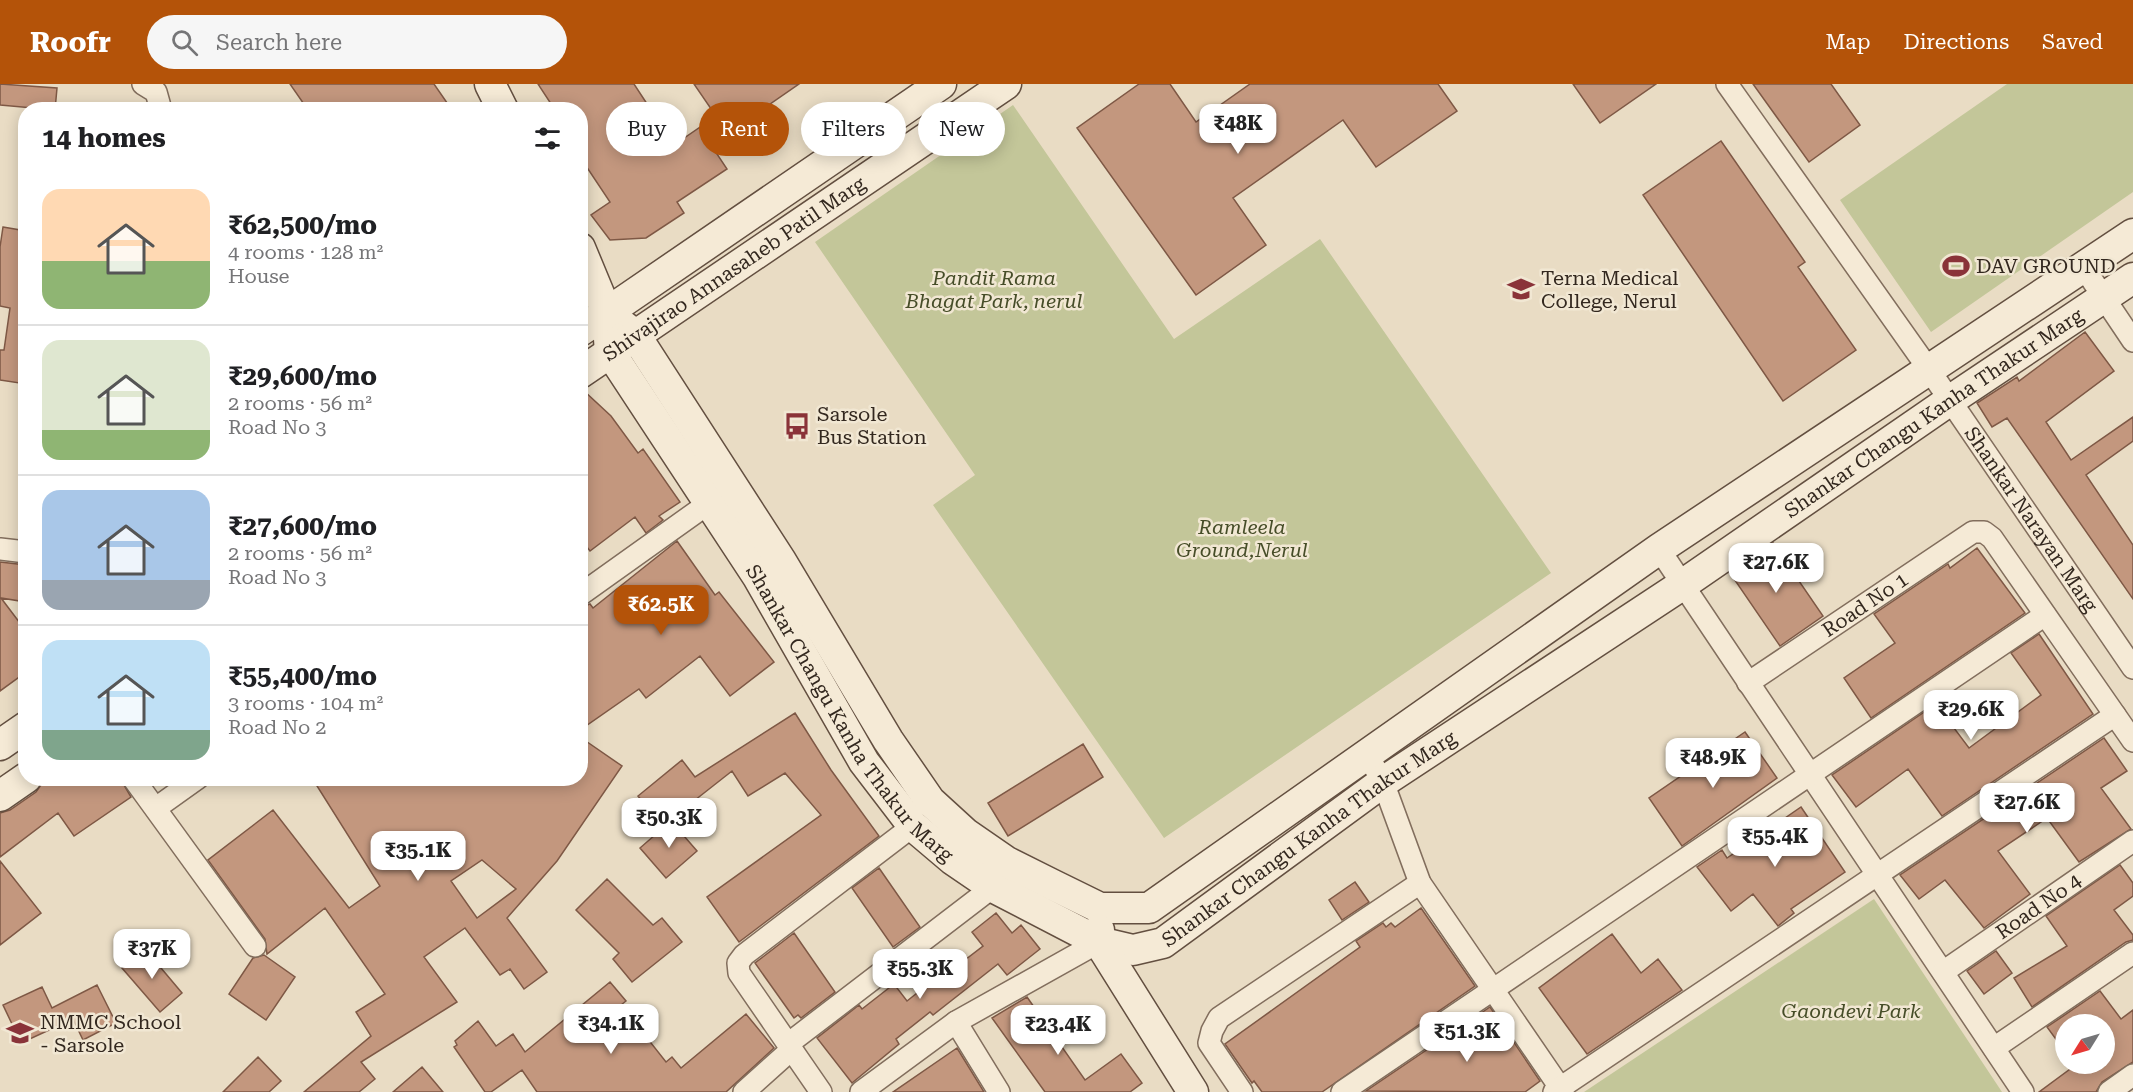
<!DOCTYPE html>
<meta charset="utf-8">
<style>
body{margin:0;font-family:"Roboto Serif",serif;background:#f6f6f6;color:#202124;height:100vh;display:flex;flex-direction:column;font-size:22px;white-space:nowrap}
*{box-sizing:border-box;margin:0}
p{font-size:20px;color:#757577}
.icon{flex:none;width:33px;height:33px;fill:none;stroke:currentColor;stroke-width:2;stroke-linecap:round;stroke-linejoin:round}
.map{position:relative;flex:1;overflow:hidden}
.panel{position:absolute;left:18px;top:18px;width:570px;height:684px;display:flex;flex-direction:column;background:#fff;border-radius:24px;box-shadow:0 3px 15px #0003}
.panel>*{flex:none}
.top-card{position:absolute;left:606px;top:18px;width:570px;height:54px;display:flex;gap:12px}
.needle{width:39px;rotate:233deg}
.buttons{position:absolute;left:2055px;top:930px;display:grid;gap:12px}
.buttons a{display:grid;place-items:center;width:60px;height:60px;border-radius:50%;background:#fff;box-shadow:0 3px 15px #0003;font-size:30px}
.price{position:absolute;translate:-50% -51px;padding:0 14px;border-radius:12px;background:#fff;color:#222;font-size:20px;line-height:39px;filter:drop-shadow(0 2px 3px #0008)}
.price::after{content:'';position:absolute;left:50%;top:36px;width:18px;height:14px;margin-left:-9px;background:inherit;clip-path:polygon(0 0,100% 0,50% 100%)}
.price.current{background:#b45309;color:#fff}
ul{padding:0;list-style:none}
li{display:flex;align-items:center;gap:18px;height:150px;padding:0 24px}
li+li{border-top:2px solid #e0e0e0}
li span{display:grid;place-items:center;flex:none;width:168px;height:120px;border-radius:18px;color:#555}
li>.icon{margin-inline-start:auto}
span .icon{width:72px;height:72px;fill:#fffc;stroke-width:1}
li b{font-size:26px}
h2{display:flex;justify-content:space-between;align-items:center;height:72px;padding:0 24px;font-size:26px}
.chip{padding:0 21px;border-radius:27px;background:#fff;box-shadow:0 3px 15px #0003;font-size:21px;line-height:54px}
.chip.current{background:#b45309;color:#fff}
header{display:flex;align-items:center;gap:36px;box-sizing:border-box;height:84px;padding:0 30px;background:#b45309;color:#fff}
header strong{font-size:28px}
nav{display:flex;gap:33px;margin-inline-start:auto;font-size:21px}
.search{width:420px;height:54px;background:#f6f6f6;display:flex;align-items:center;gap:15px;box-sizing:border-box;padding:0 21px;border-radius:33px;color:#757577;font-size:22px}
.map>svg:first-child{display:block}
.green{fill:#c3c699}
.building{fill:#c3977e;stroke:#7e5845;stroke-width:1.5;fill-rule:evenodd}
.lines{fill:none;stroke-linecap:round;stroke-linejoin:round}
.street-casing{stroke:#826e5d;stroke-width:24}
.secondary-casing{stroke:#634f40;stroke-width:33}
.street{stroke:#f5ead6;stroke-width:21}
.secondary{stroke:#f5ead6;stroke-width:30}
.labels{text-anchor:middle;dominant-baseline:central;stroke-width:5;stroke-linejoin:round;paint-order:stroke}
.poi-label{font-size:20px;fill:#33281f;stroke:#f1e7d3;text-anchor:start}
.street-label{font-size:20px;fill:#33281f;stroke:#f1e7d3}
.park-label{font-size:20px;font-style:italic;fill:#464d28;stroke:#f1e7d3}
</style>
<header>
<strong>Roofr</strong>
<div class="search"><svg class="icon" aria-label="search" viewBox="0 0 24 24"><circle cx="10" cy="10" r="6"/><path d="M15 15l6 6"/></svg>Search here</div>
<nav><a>Map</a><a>Directions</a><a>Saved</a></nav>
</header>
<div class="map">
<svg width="2133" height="1008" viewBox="0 0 2133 1008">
<rect width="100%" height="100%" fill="#e9dcc4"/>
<path class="green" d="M 2007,0 L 2133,0 L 2133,108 L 1931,248 L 1840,116 Z
M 1013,21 L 1174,255 L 1320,155 L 1551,489 L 1164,754 L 933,421 L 975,391 L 815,158 Z
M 1874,815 L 2002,1008 L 1584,1008 Z"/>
<path class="building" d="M 0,0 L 57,4 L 55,26 L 0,21 Z
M 290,0 L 434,0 L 452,26 L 308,26 Z
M 538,0 L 634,0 L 674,61 L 716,32 L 694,0 L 799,0 L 711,61 L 727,85 L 677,118 L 684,129 L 646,154 L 610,156 L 591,131 L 610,118 L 580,73 L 580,26 L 555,26 Z
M 1139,0 L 1170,0 L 1196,38 L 1250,0 L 1438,0 L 1457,27 L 1376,83 L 1343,36 L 1233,114 L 1266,161 L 1196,211 L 1077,44 Z
M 1573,0 L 1656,0 L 1600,39 Z
M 1753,0 L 1831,0 L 1860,41 L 1809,78 Z
M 1721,57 L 1805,178 L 1798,183 L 1856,266 L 1783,317 L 1643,111 Z
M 3,143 L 26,147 L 26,300 L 0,296 L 0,266 L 4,266 L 10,224 L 0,222 L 0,163 Z
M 2085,248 L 2114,287 L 2046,338 L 2071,376 L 2133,333 L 2133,357 L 2086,391 L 2133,461 L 2133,515 L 2007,334 L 1992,343 L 1977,319 L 2017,293 L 2019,297 Z
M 580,306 L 583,306 L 611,332 L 638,369 L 643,365 L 680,418 L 659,432 L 663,436 L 646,449 L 635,433 L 590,467 L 580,454 Z
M 677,457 L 715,511 L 719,508 L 774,578 L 730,612 L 700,572 L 646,614 L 639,605 L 580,646 L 580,524 L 590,520 L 593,524 Z
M 1773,459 L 1823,532 L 1780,562 L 1730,489 Z
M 1977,464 L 2025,529 L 1871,634 L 1844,594 L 1895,559 L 1874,530 L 1948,480 L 1950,484 Z
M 0,478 L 26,481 L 26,518 L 1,514 L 26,547 L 26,588 L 0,607 Z
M 2039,550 L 2093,630 L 1942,732 L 1908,685 L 1856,723 L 1832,691 L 1936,620 L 1969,664 L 2041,611 L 2011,569 Z
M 795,629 L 831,686 L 879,752 L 739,858 L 707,813 L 821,731 L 785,689 L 748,712 L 732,687 L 662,742 L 638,712 L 682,676 L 695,693 Z
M 1745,648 L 1777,694 L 1682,762 L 1649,714 Z
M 580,653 L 622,682 L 557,777 L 507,834 L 547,888 L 524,905 L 510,885 L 500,891 L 465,844 L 424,873 L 457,918 L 361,978 L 375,995 L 359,1008 L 304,1008 L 371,952 L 356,928 L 385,910 L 325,824 L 267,870 L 265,855 L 208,776 L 273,726 L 349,824 L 380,802 L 312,694 L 580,694 ZM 482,776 L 516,805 L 477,834 L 451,797 Z
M 2104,654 L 2127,687 L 2101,704 L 2131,745 L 2079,778 L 2047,734 L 1998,767 L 2030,810 L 1984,844 L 1945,796 L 1919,815 L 1900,791 Z
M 1083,660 L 1103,693 L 1008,752 L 988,719 Z
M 46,694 L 120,694 L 131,713 L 74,752 L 58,729 L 0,773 L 0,729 L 10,726 L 36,708 Z
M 1801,723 L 1845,788 L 1791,825 L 1794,829 L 1778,842 L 1753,810 L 1731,827 L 1697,783 L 1722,766 L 1727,774 Z
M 671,737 L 697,767 L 666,794 L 640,764 Z
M 0,777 L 41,829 L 0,861 Z
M 2120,781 L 2133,799 L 2133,812 L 2114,826 L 2133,851 L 2133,856 L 2126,858 L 2032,923 L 2014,894 L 2067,862 L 2046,832 Z
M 879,784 L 920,843 L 893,863 L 852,804 Z
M 607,795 L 653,841 L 662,834 L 682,858 L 632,898 L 613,875 L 619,869 L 576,826 Z
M 1355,798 L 1369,818 L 1342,836 L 1329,816 Z
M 1421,824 L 1475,902 L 1322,1008 L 1262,1008 L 1254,997 L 1252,999 L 1225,960 L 1360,863 L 1356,857 L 1383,839 L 1386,843 L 1391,839 L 1395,843 Z
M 996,829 L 1012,849 L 1021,841 L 1040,865 L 1007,891 L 998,880 L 933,931 L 930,928 L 896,955 L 899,960 L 852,999 L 817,954 L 859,921 L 862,925 L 894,900 L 907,917 L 946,886 L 948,889 L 983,862 L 972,848 Z
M 794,849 L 835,908 L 801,934 L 798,931 L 794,934 L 755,879 Z
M 1612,850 L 1641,889 L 1658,875 L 1682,906 L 1587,970 L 1539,904 Z
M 145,865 L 182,909 L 160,928 L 122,884 Z
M 1996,867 L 2012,889 L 1984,910 L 1967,887 Z
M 264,871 L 295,893 L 266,936 L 229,910 L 253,874 Z
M 610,898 L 626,917 L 621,921 L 666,978 L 672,973 L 681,984 L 746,930 L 774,964 L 726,1008 L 537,1008 L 522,986 L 491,1008 L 485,1008 L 454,963 L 457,961 L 455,957 L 478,937 L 496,962 L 513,950 L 525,968 Z
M 97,901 L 116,939 L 83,956 L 73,935 L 21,959 L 3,921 L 42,903 L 52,924 Z
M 2100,907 L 2121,935 L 2133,926 L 2133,978 L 2102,998 L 2096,1008 L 2039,1008 L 2077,980 L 2104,980 L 2104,940 L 2066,940 L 2066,969 L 2047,943 Z
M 1027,913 L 1085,996 L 1121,970 L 1142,999 L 1130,1008 L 1045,1008 L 992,934 Z
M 1490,923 L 1540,997 L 1525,1008 L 1366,1007 Z
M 957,964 L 984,1008 L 893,1008 Z
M 258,973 L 281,997 L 269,1008 L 223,1008 Z
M 422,983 L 443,1008 L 393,1008 Z"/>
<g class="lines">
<defs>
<g id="street">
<path d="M 143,0 L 156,8 L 161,26"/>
<path id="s1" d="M 1727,0 L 1930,287 L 2133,584"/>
<path d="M 2084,184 L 2133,257"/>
<path d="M 0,465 L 26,468"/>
<path d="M 1659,465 L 2023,1008"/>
<path d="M 580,511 L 709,419"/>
<path id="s2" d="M 1748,599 L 1973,448 L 1984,448 L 1992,454 L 2133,657"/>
<path d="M 1368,672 L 1383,698 L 1420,799 L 1563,1008"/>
<path d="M 133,694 L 255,862"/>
<path d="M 156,724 L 198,694"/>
<path id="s3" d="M 1943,888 L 2133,757"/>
<path d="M 956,938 L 999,1008"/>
<path d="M 788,960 L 993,803"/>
<path d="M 1994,964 L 2133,869"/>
<path d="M 744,1008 L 792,965"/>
<path d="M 821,1008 L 739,889 L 738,879 L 744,871 L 913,742"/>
<path d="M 861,1008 L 956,938 L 1099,858"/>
<path d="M 1242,1008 L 1209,959 L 1212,947 L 1219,934 L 1420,799"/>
<path d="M 1342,1008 L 2045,531"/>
<path d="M 1554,1008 L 2115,631"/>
<path d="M 2109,1008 L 2133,991"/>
</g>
<g id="secondary">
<path d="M 490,0 L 503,26"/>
<path id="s4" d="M 580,164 L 607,229 L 610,268 L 758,493 L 864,678 L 913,742 L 952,775 L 993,803 L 1099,858 L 1133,866 L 1163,859 L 1383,698 L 1682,501 L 1949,317 L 2133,194"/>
<path d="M 607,229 L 635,251 L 781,477 L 888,656 L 930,717 L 965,749 L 1007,778 L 1053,801 L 1100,824 L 1149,824 L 1659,465 L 2133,150"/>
<path d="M 580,247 L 941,0"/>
<path id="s5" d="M 580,289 L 1006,0"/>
<path d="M 0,661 L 26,643"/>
<path d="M 0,712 L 26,694"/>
<path d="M 1099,846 L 1099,858 L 1193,1008"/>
</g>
</defs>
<use href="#street" class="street-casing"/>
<use href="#secondary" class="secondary-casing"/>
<use href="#street" class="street"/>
<use href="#secondary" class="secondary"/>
</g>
<defs>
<symbol id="stadium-bare" viewBox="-9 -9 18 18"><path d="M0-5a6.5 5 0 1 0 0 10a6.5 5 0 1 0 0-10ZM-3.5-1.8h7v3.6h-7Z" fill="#8a3339" stroke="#f1e7d3" stroke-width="2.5" paint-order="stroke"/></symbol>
<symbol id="university-bare" viewBox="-9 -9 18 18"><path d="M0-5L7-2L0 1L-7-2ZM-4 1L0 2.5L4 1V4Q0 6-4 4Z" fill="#8a3339" stroke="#f1e7d3" stroke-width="2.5" paint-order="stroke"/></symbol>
<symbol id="bus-bare" viewBox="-9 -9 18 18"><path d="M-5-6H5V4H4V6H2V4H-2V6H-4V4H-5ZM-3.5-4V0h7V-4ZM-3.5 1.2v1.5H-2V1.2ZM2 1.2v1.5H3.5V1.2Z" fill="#8a3339" stroke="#f1e7d3" stroke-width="2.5" paint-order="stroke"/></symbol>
<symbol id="school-bare" viewBox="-9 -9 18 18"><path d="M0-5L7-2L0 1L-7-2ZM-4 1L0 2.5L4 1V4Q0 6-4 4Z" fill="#8a3339" stroke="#f1e7d3" stroke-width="2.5" paint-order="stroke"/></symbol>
</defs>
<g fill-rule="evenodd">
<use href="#stadium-bare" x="1937" y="163" width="38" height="38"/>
<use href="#university-bare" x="1502" y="186" width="38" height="38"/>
<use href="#bus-bare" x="778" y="323" width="38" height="38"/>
<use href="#school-bare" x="1" y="930" width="38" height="38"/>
</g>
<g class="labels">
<g class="poi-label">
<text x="1976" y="182">DAV GROUND</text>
<text x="1541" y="194">Terna Medical<tspan x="1541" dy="23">College, Nerul</tspan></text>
<text x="817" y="330">Sarsole<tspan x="817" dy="23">Bus Station</tspan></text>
<text x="40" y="938">NMMC School<tspan x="40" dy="23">- Sarsole</tspan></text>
</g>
<g class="street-label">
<text stroke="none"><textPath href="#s5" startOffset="186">Shivajirao Annasaheb Patil Marg</textPath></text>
<text stroke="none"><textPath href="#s4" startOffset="1894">Shankar Changu Kanha Thakur Marg</textPath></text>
<text stroke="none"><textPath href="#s1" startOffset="531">Shankar Narayan Marg</textPath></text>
<text stroke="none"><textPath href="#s2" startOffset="141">Road No 1</textPath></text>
<text stroke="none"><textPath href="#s4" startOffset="544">Shankar Changu Kanha Thakur Marg</textPath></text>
<text stroke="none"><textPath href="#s4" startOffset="1138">Shankar Changu Kanha Thakur Marg</textPath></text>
<text stroke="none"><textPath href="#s3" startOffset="116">Road No 4</textPath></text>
</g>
<g class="park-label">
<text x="994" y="194">Pandit Rama<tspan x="994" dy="23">Bhagat Park, nerul</tspan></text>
<text x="1242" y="443">Ramleela<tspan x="1242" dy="23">Ground,Nerul</tspan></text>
<text x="1851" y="927">Gaondevi Park</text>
</g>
</g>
</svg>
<div class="buttons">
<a><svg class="needle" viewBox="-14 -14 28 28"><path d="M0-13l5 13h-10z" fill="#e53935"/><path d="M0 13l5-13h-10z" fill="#757577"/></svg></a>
</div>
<b class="price" style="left:1238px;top:71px">₹48K</b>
<b class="price" style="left:1776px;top:510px">₹27.6K</b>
<b class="price current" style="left:661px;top:552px">₹62.5K</b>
<b class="price" style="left:1971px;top:657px">₹29.6K</b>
<b class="price" style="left:1713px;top:705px">₹48.9K</b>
<b class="price" style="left:2027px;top:750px">₹27.6K</b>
<b class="price" style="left:669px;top:765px">₹50.3K</b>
<b class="price" style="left:1775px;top:784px">₹55.4K</b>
<b class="price" style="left:418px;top:798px">₹35.1K</b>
<b class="price" style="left:152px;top:896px">₹37K</b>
<b class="price" style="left:920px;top:916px">₹55.3K</b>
<b class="price" style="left:611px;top:971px">₹34.1K</b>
<b class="price" style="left:1058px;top:972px">₹23.4K</b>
<b class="price" style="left:1467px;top:979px">₹51.3K</b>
<div class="top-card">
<a class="chip">Buy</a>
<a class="chip current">Rent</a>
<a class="chip">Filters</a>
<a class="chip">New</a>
</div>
<section class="panel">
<h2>14 homes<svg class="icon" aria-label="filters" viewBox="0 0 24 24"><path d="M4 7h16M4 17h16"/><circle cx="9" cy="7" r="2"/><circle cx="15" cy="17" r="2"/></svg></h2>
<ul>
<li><span style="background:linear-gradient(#ffd9b3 60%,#8fb573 0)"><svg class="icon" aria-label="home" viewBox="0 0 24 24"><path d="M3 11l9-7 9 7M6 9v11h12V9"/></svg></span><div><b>₹62,500/mo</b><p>4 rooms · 128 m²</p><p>House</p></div></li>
<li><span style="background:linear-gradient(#dfe7d0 75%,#8fb573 0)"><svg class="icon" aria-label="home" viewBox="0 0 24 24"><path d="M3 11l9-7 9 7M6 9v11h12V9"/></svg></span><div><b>₹29,600/mo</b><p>2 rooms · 56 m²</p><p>Road No 3</p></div></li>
<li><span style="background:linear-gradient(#a9c7e8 75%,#9aa5b1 0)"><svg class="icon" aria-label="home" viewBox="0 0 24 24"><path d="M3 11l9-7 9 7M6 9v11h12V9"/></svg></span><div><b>₹27,600/mo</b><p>2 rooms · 56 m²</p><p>Road No 3</p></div></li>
<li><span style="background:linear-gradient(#bfe0f5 75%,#7fa58c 0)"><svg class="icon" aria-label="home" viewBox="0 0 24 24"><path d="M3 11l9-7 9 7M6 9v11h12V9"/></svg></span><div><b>₹55,400/mo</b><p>3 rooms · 104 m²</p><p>Road No 2</p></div></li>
</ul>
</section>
</div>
